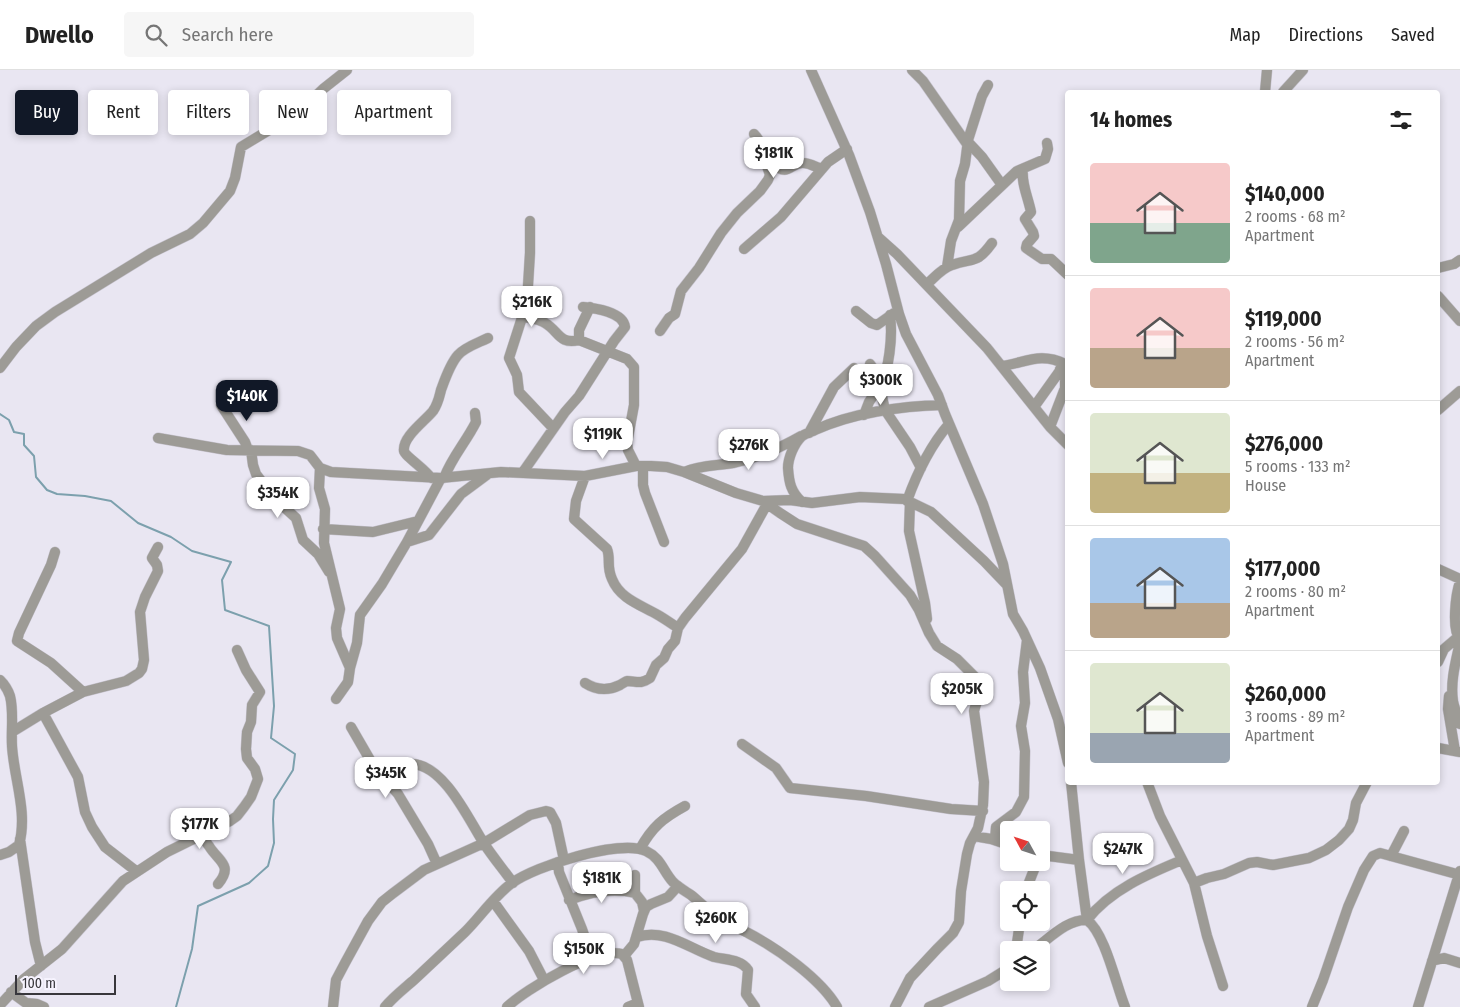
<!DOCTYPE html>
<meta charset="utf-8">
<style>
body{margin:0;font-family:"Fira Sans Condensed",sans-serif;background:#f6f6f6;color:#222;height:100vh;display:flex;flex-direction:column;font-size:19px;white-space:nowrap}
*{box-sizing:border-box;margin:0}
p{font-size:16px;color:#767676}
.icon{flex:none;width:28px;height:28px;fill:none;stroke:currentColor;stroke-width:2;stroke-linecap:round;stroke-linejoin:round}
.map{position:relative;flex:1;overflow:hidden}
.panel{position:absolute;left:1065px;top:20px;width:375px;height:695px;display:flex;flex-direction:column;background:#fff;border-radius:5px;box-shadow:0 2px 8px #0003}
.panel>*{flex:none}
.top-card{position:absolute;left:15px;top:20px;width:475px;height:45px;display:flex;gap:10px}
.needle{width:32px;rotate:310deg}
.fabs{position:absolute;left:1000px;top:751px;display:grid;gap:10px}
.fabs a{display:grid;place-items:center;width:50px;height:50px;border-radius:5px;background:#fff;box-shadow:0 2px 8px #0003;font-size:25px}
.scale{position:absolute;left:15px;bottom:12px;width:101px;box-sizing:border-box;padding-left:5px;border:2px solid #38373c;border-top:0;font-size:14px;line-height:18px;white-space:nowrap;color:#38373c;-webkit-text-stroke:4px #f6f3fe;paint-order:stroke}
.price{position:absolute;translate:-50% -42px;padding:0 11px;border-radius:10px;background:#fff;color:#222;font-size:16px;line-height:32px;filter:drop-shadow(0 1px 2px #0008)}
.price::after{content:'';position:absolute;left:50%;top:30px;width:15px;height:11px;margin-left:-8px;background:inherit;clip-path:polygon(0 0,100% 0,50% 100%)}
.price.selected{background:#111827;color:#fff}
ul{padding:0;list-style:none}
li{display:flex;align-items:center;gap:15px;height:125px;padding:0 25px}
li+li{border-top:1px solid #e0e0e0}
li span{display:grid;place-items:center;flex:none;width:140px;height:100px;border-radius:5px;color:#555}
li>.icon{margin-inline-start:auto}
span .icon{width:60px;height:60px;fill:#fffc;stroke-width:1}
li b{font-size:21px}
h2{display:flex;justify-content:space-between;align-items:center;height:60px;padding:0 25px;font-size:21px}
.chip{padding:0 18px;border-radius:5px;background:#fff;box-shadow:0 2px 8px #0003;font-size:18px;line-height:45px}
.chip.selected{background:#111827;color:#fff}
header{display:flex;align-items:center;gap:30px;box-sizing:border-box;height:70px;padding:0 25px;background:#fff;border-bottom:1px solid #e0e0e0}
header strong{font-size:24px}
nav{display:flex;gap:28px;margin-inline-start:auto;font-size:18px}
.search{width:350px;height:45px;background:#f6f6f6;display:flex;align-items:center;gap:12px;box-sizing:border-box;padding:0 18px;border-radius:5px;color:#767676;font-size:19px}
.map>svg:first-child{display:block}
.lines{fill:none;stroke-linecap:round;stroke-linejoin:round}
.stream{stroke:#7ca0ad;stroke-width:2}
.minor-casing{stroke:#c6c3ce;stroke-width:11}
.minor{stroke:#9d9b96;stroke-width:10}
</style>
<header>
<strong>Dwello</strong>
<div class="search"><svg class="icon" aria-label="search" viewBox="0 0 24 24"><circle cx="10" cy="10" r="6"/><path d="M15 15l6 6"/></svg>Search here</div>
<nav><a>Map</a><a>Directions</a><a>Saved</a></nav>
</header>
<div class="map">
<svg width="1460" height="937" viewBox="0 0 1460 937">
<rect width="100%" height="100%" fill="#e9e6f2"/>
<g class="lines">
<path class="stream" d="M 0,344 L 9,350 L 14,362 L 24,364 L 24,375 L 34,386 L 36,407 L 47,420 L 57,424 L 85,426 L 111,431 L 138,453 L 171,467 L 192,481 L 231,492 L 222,510 L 225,540 L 269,556 L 274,636 L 271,668 L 295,684 L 293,700 L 274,730 L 273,749 L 274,773 L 268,796 L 249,813 L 198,836 L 192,879 L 176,937"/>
<defs>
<path id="minor" d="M 811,0 L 849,85 L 870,142 L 886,194 L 899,244 L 906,264 L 938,325 L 945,344 L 983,434 L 1003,494 L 1013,544 L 1023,561 L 1040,598 L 1058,649 L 1068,693
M 912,0 L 923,11 L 967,74
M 1265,22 L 1267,0
M 1283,22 L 1303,0
M 754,64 C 763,73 765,86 774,94 C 788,108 791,92 803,93 C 809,93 816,97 822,99
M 968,72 L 982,87 L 1002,115
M 1023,99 C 1021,113 1028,127 1031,142 L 1025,149 L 1033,162 L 1034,166 L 1027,174 L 1026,178 L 1042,189 L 1051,189 L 1068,205
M 530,151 L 530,183 L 527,232 L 509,288 L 517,305 L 519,322 L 553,358
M 958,157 L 1017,101 L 1045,89 L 1048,79 L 1047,73
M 878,167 L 897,184 L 987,278 L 1050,357 L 1068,375
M 744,179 L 781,147 L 828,92 L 847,79
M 947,197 L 951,171 L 959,150 L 960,111 L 965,94 L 968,70 L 982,26 L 988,15
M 1438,198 L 1454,194 L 1460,190
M 927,214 C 934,208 942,198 952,195 C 974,187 976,195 992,173
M 1438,226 L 1460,251
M 590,237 L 579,260 L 579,270 L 627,289 L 634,297 L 634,335 L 627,373 L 628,380 L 636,396
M 856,241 L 871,253 L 877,255 L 894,243
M 522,247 C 528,247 541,250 545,253 C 559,261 559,275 579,270
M 660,261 L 669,248 L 675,244 L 681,221 L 699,198 L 721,163 L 737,143 L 760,121 L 768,110 L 770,105 L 764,87 L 765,79
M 870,294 L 877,304 L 885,340
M 1003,296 C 1027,292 1041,282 1065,294
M 0,298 L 16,277 L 36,256 L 55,242 L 151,183 L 190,164 L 203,153 L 230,121 L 235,108 L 241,77 L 299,42 L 323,19 L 347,0
M 880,319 C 889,299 893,267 890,245
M 221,335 L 245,372 L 248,380
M 1034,337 L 1064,295
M 885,340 L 910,377 L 921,398
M 1438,340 L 1460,321
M 864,345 L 869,332 L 879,317
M 1050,357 L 1065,318 L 1065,309 L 1060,299
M 809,363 L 834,317 L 854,298
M 158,368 L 227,380 L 298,381 L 310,385 L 320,398 L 331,402 L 441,408 L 501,402 L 585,406 L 636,396 L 651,396 L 667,397 L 684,402 L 736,423 L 763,431 L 790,430 L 812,433 L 860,427 L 904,429 L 931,442 L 984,491 L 1006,514
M 251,380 L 253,395 L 256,404 L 274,428 L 296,448 L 303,470 L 318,484 L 329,502
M 643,396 L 643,415 L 645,423 L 664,472
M 320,398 L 319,418 L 325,439 L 324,473 L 340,539 L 336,558 L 337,568 L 350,598
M 523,402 L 565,342 L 579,326 L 614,271 L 625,257 C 623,242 595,238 583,237
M 684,402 C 701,395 715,396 733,393 C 757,388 780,378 801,366
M 585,406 L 576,431 L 574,449 L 607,479 C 611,489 606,496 612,509 C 620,529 641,535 658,545 C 665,549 672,554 678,558
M 431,408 C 426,400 405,386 404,381 C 402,367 425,351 433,341 C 438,334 439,328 441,320 C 445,309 450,294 458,285 C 465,277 478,273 488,268
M 444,408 C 452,387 466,372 476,352 L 475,343
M 763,431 L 780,443 L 797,454 L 864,476 L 875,486 L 910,525 L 919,540 L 929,563 L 937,576 L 957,589 L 982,614 L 974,641 L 984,712 L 983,735 L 978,758 L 970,773 L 967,784 L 961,821 L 959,852 L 953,863 L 937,879 L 910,908 L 895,937
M 907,431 C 917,403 930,376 949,354
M 802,432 C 791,422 789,413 788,398 C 788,388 794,374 801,367 C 804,364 811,362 815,360 C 852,343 901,336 942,335
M 910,432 L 909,461 L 925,533 L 927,549
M 323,459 L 373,462 L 418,451
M 407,472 L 429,465 L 461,424 L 488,404
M 55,482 L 51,495 L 19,563 L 17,571 L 51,593 L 83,622
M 1438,499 L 1460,509
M 1460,512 C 1456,523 1451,560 1460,569
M 1460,572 C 1456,591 1450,611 1453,631 C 1454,638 1458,646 1460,654
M 1438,592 L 1444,579 L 1458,567
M 0,610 C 5,615 8,620 10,626 C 14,642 11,659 12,676 C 14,709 28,742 19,775 L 9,782 L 0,785
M 585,613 C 596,620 608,621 620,615 C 622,614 626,611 627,611 C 636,611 640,615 650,608 L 656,595 L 664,588 L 668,579 L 675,571 L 678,558 L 685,548 L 742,479 L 767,434
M 1449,626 L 1448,639 L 1455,681
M 336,629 L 348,612 L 350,598 L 357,573 L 360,545 L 382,514 L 407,472 L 441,408
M 43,643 L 78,707 L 85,742 L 92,757 L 105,777 L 136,801
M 351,657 L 373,695 L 398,724 L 428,774 L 437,794
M 12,662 L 43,643 L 83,622 L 126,611 L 139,603 L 142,599 L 144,590 L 140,542 L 145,527 L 158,501 L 157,495 L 152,488 L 158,477
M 742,674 L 776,698 L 790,718 L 866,726 L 951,739 L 983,741
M 1438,678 L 1460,682
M 379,703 C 389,699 402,693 413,694 C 444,696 468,748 483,772 C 492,786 503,799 513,813
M 1071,712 L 1079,790 L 1087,850
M 1147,712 L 1160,746 L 1194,813 L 1207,866 L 1223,916
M 204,765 C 205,769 206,773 209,776 C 218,791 234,795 218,814
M 974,766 L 991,769 L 1009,775
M 20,769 L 35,872 L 41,896
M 995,770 L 996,757 L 1016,742 L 1024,727 L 1025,681 L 1021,656 L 1025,633 L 1023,602 L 1027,570
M 640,779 C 652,757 663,748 685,736
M 1041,785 L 1079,790
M 1391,786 L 1404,761
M 558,792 L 559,802 L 582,859 L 592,889
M 635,805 L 635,823 L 642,832 L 644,841
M 1194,813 L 1207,808 L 1224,804 L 1249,793 L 1257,792 L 1273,795 L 1309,788 L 1326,780 L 1339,770 L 1349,759 L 1353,750 L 1356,733 L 1367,712
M 1026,820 L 1037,792
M 569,830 C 590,822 613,817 635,823
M 493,831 L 529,881 L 544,910
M 1087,850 C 1110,820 1148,804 1182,790
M 637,867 C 665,858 688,878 714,887 C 726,890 741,889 748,900 L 746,924 L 755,937
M 1016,880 L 1020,852
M 1033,880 C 1049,869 1067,849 1087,850 C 1105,863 1116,915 1125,937
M 624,886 L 634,874 L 643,844 L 646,837 L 651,834 L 668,827 L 678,816
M 1432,891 L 1444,888 L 1460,893
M 11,922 L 26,933 L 37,934 L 44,937
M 0,935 L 24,909 L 62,879 L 123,811 L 167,782 L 230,751 L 237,746 L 244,737 L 251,727 L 258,709 L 255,699 L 247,688 L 246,679 L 247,662 L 251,652 L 252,635 L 260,622 L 246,600 L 237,580
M 333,937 L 336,910 L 345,893 L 368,851 L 382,832 L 392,824 L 424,800 L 484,773 L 530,745 L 546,741 L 550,742 L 556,753 L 564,790
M 385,937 C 394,926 405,918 415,909 C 432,893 448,878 465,862 C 481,846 494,826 512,813 C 535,796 620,769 646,781 C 661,788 663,801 673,812 C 678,817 685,821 691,825 C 701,833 710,843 721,849 C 729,855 739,858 748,863 C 777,878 821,909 837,937
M 507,937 C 526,919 596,877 622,884 L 627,890 L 639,937
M 628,937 L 638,933
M 929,937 L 988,911 L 1009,898
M 1312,937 L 1323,910 L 1348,837 L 1364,800 L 1373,786 L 1380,783 L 1460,805
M 1418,937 L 1460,801"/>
</defs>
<use href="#minor" class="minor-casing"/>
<use href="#minor" class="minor"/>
</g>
</svg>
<div class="fabs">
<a><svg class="needle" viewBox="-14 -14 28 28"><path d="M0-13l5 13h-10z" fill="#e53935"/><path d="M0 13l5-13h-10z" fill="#767676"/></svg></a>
<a><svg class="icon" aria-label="locate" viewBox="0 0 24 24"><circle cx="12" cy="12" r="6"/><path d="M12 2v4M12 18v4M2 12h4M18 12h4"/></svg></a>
<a><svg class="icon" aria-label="layers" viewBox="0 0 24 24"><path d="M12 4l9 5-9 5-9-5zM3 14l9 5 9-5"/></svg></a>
</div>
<div class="scale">100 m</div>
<b class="price" style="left:774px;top:109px">$181K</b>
<b class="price" style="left:532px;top:258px">$216K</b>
<b class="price" style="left:881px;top:336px">$300K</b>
<b class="price selected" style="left:247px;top:352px">$140K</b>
<b class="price" style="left:603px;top:390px">$119K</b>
<b class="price" style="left:749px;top:401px">$276K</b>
<b class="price" style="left:278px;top:449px">$354K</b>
<b class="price" style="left:962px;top:645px">$205K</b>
<b class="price" style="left:386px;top:729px">$345K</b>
<b class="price" style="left:200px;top:780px">$177K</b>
<b class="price" style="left:1123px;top:805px">$247K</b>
<b class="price" style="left:602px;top:834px">$181K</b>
<b class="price" style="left:716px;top:874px">$260K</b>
<b class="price" style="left:584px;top:905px">$150K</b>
<div class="top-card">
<a class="chip selected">Buy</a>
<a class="chip">Rent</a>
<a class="chip">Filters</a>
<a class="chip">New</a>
<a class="chip">Apartment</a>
</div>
<section class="panel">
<h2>14 homes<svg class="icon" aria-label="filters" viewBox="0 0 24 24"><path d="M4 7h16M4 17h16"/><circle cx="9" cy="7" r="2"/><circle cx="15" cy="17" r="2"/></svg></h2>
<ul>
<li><span style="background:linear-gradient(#f6c9c9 60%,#7fa58c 0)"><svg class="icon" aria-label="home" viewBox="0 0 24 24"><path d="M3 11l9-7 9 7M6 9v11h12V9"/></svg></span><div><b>$140,000</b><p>2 rooms · 68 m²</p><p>Apartment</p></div></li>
<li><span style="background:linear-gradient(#f6c9c9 60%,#b9a48a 0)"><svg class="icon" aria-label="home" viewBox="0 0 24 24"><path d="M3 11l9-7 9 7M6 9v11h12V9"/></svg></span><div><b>$119,000</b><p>2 rooms · 56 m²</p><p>Apartment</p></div></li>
<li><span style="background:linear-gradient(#dfe7d0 60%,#c2b280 0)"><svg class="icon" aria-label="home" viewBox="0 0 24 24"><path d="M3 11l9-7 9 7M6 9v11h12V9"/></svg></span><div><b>$276,000</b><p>5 rooms · 133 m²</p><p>House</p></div></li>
<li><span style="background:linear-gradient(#a9c7e8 65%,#b9a48a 0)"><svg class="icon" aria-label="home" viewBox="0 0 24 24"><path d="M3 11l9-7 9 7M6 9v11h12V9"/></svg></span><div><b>$177,000</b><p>2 rooms · 80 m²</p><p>Apartment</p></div></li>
<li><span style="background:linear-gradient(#dfe7d0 70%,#9aa5b1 0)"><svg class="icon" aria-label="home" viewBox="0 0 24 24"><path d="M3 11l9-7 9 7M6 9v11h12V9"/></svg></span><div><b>$260,000</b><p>3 rooms · 89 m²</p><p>Apartment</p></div></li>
</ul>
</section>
</div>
